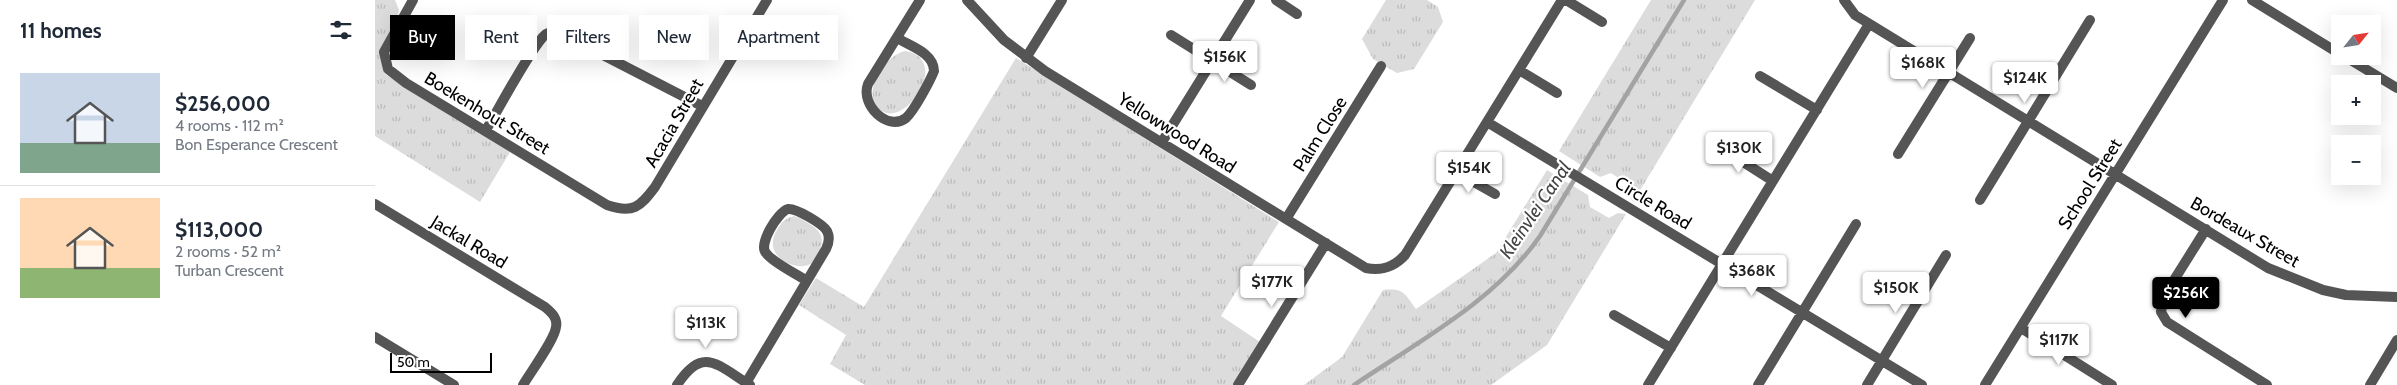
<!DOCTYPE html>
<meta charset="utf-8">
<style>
body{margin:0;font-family:Cabin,sans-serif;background:#f2f2f3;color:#1f2937;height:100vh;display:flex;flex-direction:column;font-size:19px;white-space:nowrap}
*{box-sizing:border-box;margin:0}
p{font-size:16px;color:#747a83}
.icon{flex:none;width:28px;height:28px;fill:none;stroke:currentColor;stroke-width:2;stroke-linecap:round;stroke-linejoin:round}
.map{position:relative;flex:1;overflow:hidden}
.sheet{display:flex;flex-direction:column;background:#fff;width:375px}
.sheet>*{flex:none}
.hud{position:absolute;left:15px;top:15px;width:475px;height:45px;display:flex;gap:10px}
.needle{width:32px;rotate:60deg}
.fabs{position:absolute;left:1956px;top:15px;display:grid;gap:10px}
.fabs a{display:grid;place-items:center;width:50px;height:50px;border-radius:0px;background:#fff;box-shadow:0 5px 20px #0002;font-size:25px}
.scale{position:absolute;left:15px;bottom:12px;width:102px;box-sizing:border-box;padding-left:5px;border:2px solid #000;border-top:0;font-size:14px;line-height:18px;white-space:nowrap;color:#000;-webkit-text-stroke:4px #fff;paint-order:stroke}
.price{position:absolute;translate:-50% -42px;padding:0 11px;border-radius:5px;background:#fff;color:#222;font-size:16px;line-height:32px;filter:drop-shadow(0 1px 2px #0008)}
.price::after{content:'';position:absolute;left:50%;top:30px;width:15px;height:11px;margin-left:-8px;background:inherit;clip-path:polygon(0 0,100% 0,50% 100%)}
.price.active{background:#000;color:#fff}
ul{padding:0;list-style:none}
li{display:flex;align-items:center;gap:15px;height:125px;padding:0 20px}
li+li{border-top:1px solid #e0e1e3}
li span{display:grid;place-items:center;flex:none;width:140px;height:100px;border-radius:0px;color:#555}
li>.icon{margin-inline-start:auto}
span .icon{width:60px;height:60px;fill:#fffc;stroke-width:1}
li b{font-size:21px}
h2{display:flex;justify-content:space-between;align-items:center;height:60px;padding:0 20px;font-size:21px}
.chip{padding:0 18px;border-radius:0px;background:#fff;box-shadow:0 5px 20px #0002;font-size:18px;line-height:45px}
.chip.active{background:#000;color:#fff}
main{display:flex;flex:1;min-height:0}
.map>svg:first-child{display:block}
.grass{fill:url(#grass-tufts)}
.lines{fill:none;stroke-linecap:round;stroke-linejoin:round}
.stream{stroke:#a3a3a3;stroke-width:4.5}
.minor{stroke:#555;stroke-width:10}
.tertiary{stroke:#555;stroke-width:10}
.labels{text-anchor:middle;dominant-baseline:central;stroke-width:4.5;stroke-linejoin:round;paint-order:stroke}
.street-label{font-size:18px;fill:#000;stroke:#fff}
.water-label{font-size:19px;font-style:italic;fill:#444;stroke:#fff}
</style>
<main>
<section class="sheet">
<h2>11 homes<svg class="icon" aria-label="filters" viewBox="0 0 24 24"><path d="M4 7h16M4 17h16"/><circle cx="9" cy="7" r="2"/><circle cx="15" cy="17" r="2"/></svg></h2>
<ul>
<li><span style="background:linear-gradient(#c9d6e8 70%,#7fa58c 0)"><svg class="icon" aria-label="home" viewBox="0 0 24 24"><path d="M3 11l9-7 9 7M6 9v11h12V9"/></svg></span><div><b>$256,000</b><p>4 rooms · 112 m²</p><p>Bon Esperance Crescent</p></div></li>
<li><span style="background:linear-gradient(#ffd9b3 70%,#8fb573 0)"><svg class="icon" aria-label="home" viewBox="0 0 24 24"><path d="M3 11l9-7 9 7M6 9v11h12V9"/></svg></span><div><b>$113,000</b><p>2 rooms · 52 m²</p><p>Turban Crescent</p></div></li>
</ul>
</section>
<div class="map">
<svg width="2022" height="385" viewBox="0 0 2022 385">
<defs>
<pattern id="grass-tufts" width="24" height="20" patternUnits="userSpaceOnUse" patternTransform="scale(1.25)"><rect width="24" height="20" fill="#dcdcdc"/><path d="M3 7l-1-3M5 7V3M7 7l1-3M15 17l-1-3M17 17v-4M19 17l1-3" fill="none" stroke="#bbb"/></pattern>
</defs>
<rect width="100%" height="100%" fill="#fff"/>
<path class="grass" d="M 0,0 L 20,0 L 24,10 C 20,33 0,51 10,74 L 135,152 L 105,202 L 0,136 Z
M 1011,0 L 1052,0 L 1063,7 L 1068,22 L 1039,69 L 1022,73 L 998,59 L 987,39 Z
M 1276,0 L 1380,0 L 1258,202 L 1254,195 L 1254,185 L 1236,173 L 1225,177 L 1184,151 Z
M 530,51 C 576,58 533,127 507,111 C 483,96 510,55 530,51 Z
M 641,58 L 904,222 L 846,316 L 888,344 L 863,385 L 490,385 L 455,364 L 471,335 L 424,305 L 441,278 L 489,307 Z
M 1172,170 L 1213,195 L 1215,207 L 1234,218 L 1243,213 L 1251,214 L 1172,345 L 1116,385 L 929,385 L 967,357 L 1008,290 C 1029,288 1029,293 1041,309 L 1121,253 Z
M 419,216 C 426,218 431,222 436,225 C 452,235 448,247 439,261 C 428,275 384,259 402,230 C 406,223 410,218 419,216 Z"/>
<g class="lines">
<path class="stream" d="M 979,385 C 1043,342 1121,300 1165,236 L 1309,0"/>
<path class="minor" d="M 38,0 L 9,52 L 13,69 L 31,83 L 232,205 C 258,214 265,207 280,187 L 392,0
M 592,0 L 629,40 L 670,71 L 991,268 C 1007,271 1019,267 1030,255 L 1187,0
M 901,0 L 922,14
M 1191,0 L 1227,22
M 1469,0 L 1480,15 L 1893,268 L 1948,290 L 1971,295 L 2022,297
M 796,35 L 876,85
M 522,38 C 535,46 559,53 559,71 C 555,81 539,111 531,118 C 513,132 485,105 493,84 L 545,0
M 651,58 L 687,0
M 1144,70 L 1182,93
M 1385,76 L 1442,110
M 1112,122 L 1547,385
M 111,130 C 122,112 158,44 171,34 C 179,29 186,33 193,37 L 327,106
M 787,142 L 875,0
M 1343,146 L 1398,181
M 1523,154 L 1595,38
M 1081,172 L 1120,194
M 1605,200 L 1715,20
M 0,204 L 170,307 C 176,312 183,318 181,327 C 180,339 155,373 148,385
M 911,219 L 1006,66
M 1831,229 L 1789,296 L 1786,312 L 1792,322 L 1892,385
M 1239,315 L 1296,348
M 1646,328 L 1737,385
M 0,337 L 79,385
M 371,383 L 451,249 C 454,243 455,237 452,231 C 448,224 421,208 413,209 C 403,212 383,244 391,253 C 398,263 422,274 432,281
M 302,385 C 328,345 342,365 375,385
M 863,385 L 951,243
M 1273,385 L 1494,24
M 1383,385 L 1481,224
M 1492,385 L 1571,255
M 1610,385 L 1848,0
M 1995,385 L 2022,340"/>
<path class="tertiary" d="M 1877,0 L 1965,54
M 1969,56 L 2022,88"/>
</g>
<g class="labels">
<g class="street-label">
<text transform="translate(112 113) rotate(31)">Boekenhout Street</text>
<text transform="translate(299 123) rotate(-60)">Acacia Street</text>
<text transform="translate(802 133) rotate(32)">Yellowwood Road</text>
<text transform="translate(945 134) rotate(-58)">Palm Close</text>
<text transform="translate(1715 184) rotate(-58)">School Street</text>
<text transform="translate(1278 203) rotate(31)">Circle Road</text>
<text transform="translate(1870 232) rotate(30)">Bordeaux Street</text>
<text transform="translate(94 242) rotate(31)">Jackal Road</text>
</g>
<g class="water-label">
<text transform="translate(1160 210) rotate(-56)">Kleinvlei Canal</text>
</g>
</g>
</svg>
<div class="fabs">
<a><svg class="needle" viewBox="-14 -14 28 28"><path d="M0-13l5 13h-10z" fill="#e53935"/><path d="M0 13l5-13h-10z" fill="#747a83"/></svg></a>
<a>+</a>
<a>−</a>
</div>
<div class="scale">50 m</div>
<b class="price" style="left:850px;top:83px">$156K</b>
<b class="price" style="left:1548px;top:89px">$168K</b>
<b class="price" style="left:1650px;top:104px">$124K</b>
<b class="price" style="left:1364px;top:174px">$130K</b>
<b class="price" style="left:1094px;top:194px">$154K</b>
<b class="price" style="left:1377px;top:297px">$368K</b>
<b class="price" style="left:897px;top:308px">$177K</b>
<b class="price" style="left:1521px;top:314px">$150K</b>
<b class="price active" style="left:1811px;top:319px">$256K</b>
<b class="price" style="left:331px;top:349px">$113K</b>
<b class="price" style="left:1684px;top:366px">$117K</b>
<div class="hud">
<a class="chip active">Buy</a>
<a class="chip">Rent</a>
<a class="chip">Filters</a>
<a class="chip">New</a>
<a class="chip">Apartment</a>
</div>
</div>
</main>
